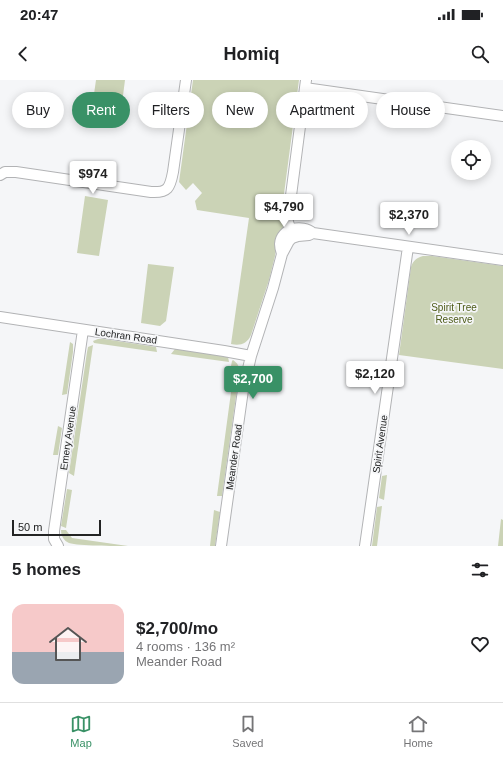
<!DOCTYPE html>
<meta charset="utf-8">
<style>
body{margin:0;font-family:Helvetica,sans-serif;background:#f6f6f6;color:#202124;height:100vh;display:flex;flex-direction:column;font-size:15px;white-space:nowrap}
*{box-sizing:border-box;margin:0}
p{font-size:13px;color:#757577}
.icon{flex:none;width:22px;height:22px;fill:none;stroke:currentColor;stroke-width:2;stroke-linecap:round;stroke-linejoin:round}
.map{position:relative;height:466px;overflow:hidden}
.sheet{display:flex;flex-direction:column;background:#fff;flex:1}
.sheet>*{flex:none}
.top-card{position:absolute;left:12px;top:12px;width:479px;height:36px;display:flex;gap:8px}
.buttons{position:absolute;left:451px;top:60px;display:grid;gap:8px}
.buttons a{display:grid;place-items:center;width:40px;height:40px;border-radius:50%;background:#fff;box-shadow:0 2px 10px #0003;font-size:20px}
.scale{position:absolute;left:12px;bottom:10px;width:89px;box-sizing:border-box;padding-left:4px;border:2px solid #232424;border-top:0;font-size:11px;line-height:14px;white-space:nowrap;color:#232424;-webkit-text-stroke:3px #f5f6f8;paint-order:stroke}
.price{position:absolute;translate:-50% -34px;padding:0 9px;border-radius:4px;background:#fff;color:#222;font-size:13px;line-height:26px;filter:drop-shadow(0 1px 2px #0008)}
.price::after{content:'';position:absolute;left:50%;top:24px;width:12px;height:9px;margin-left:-6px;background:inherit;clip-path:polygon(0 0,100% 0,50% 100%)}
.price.on{background:#399166;color:#fff}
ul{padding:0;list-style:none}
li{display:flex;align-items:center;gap:12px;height:100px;padding:0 12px}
li span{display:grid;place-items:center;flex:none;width:112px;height:80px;border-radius:12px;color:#555}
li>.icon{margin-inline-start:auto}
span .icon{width:48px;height:48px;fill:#fffc;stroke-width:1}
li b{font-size:17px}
h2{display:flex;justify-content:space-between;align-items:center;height:48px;padding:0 12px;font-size:17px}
.pill{padding:0 14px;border-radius:18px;background:#fff;box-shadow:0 2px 10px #0003;font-size:14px;line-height:36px}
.pill.on{background:#399166;color:#fff}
.status{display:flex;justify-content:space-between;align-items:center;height:28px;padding:0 20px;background:#fff;direction:ltr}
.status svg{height:11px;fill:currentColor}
header{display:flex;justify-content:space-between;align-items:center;height:52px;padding:0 12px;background:#fff;font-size:18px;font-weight:700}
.menu{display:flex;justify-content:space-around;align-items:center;height:56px;border-top:1px solid #e0e0e0;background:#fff;font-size:11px;color:#757577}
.menu a{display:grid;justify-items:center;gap:2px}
.menu .on{color:#399166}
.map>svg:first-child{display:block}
.green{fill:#cbd3b6}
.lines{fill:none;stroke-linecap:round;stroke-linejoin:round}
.street-casing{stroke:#b2b3b5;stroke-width:12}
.street{stroke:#fff;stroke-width:10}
.labels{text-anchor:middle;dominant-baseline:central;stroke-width:3.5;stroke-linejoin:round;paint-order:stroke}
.park-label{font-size:10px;fill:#4e5c19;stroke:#f5f6f8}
.street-label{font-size:10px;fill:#232424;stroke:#f5f6f8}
</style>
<div class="status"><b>20:47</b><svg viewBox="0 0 49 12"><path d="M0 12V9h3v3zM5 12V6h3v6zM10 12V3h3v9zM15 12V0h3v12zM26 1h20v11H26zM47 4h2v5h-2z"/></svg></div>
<header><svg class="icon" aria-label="back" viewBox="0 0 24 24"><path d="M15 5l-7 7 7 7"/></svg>Homiq<svg class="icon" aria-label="search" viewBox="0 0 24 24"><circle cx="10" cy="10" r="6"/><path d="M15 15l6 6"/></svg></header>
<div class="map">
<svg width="503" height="466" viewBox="0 0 503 466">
<rect width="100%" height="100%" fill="#f5f6f8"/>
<path class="green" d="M 96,0 L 125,0 L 120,39 L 91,35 Z
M 193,0 L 299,0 L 282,129 L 282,135 L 285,145 L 279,153 L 278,157 L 275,176 L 269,200 L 251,255 C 247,264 240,266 231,264 L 249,138 L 197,130 L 195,121 L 202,113 L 193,103 L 186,110 L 179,102 Z
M 85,116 L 108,120 L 99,176 L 77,173 Z
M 423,176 L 432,176 L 503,186 L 503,289 L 399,275 L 411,187 C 413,181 416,178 423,176 Z
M 148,184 L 174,187 L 166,241 L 160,246 L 141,243 Z
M 98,259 L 104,259 L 156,267 L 157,272 L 94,263 L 93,261 Z
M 70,262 L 73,264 L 73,272 L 67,314 L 62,315 Z
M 93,265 L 74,396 L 69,393 L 87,272 L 88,267 Z
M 175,269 L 228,277 L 229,282 L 171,274 Z
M 233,280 C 239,284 240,288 239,295 L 222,416 L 217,416 L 234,290 L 231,286 L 232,281 Z
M 58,346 L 62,348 L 58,375 L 53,375 Z
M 387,395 L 384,420 L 379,418 L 382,396 Z
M 67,409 L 72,410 L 66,448 L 61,446 Z
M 382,426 L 377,466 L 372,466 L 377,427 Z
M 214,430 L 220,432 L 215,466 L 210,466 Z
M 501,439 L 503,440 L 503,466 L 498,466 Z
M 61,450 L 66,450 L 72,458 L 128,466 C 115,466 79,466 69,463 C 64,461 61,456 61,450 Z"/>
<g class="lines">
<defs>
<path id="street" d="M 305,8 L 503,36
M 0,95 L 5,92 L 16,92 L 151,112 C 168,113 170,108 173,92 L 186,0
M 292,156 L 287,138 L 289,131 L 306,0
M 282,174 C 281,171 280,168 280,164 C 281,148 302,144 313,153 L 503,180
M 0,237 L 224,271 L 251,276
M 58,466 L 54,459 L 54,451 L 83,250
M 221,466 L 243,310 L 251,276 L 273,208 L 282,174 L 289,161 L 292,158 L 298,156 L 309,155 L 313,153
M 365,466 L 408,167"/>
</defs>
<use href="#street" class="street-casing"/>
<use href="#street" class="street"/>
</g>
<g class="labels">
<g class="park-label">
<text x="454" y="227">Spirit Tree<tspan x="454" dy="12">Reserve</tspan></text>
</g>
<g class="street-label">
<text transform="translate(126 256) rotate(8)">Lochran Road</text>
<text transform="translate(68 358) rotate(-82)">Emery Avenue</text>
<text transform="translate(380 364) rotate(-82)">Spirit Avenue</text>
<text transform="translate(234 377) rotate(-82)">Meander Road</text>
</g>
</g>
</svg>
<div class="buttons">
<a><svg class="icon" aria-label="locate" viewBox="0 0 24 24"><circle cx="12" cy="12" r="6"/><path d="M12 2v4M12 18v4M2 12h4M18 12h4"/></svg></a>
</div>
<div class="scale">50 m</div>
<b class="price" style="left:93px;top:115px">$974</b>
<b class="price" style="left:284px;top:148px">$4,790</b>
<b class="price" style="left:409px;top:156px">$2,370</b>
<b class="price" style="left:375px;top:315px">$2,120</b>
<b class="price on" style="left:253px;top:320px">$2,700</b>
<div class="top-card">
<a class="pill">Buy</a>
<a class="pill on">Rent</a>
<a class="pill">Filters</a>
<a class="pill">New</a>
<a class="pill">Apartment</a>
<a class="pill">House</a>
</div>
</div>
<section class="sheet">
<h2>5 homes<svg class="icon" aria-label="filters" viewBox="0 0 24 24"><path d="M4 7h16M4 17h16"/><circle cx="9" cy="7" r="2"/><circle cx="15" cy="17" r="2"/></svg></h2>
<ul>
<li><span style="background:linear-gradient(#f6c9c9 60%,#9aa5b1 0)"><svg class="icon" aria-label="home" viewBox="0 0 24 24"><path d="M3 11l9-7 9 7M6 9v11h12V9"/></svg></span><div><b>$2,700/mo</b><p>4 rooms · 136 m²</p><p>Meander Road</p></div><svg class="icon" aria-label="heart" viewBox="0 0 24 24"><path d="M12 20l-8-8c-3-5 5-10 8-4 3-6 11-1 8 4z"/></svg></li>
</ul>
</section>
<nav class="menu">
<a class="on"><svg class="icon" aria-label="map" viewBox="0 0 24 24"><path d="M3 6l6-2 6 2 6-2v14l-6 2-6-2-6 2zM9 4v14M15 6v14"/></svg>Map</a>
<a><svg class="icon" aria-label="saved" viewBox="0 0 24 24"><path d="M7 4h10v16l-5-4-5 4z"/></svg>Saved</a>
<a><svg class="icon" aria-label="home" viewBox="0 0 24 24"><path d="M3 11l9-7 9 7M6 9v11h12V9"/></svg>Home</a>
</nav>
